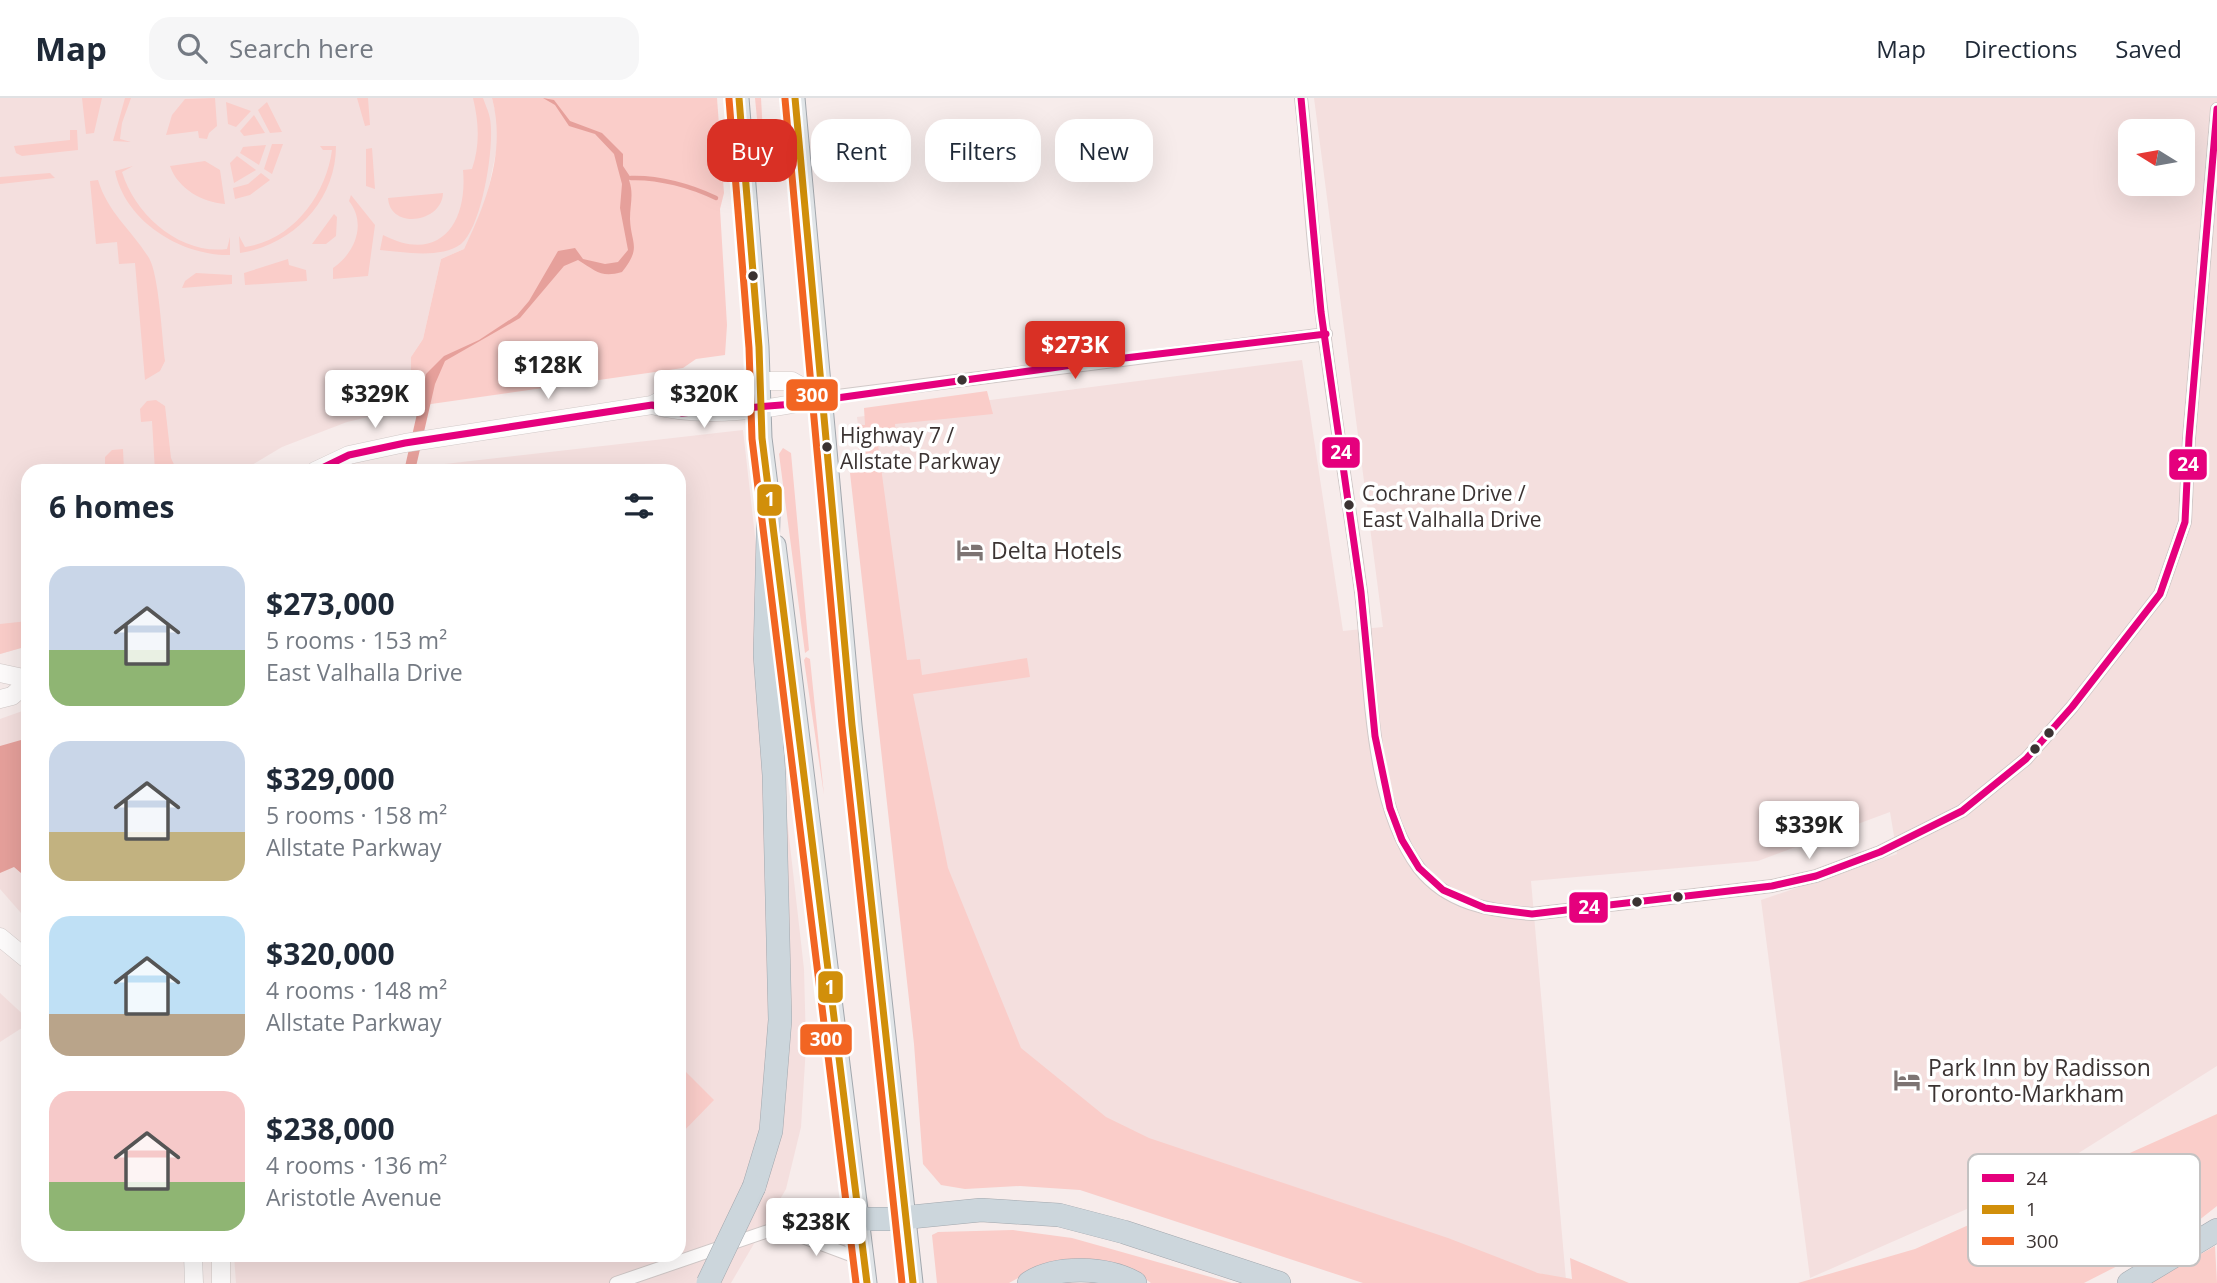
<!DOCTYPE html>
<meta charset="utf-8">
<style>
body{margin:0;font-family:"Open Sans",sans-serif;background:#f6f6f7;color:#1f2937;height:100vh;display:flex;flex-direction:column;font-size:26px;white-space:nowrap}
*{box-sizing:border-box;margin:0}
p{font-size:23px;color:#747a83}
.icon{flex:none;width:38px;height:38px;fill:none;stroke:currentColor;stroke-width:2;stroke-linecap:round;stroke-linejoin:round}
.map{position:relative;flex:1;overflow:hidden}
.drawer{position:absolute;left:21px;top:366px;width:665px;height:798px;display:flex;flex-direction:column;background:#fff;border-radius:21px;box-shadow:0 7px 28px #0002}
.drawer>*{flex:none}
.hud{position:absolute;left:707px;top:21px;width:665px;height:63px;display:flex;gap:14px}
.needle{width:46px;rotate:281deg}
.controls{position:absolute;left:2118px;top:21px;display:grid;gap:14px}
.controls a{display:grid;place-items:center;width:77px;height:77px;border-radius:14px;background:#fff;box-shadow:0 7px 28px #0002;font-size:35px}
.price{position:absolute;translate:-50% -60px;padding:0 16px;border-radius:7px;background:#fff;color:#222;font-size:23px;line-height:46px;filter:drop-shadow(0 2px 4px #0008)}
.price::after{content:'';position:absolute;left:50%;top:42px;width:21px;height:16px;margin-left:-10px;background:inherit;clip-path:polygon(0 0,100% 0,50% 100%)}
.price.current{background:#d93025;color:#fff}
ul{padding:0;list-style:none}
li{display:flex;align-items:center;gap:21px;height:175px;padding:0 28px}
li span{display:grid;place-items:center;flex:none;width:196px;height:140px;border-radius:21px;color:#555}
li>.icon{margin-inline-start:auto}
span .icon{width:84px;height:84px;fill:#fffc;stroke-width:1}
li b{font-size:30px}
h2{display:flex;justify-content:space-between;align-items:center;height:84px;padding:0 28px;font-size:30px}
.chip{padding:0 24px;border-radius:21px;background:#fff;box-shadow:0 7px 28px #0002;font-size:24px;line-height:63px}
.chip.current{background:#d93025;color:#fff}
header{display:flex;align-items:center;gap:42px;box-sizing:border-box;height:98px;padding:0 35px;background:#fff;border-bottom:2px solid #e0e1e3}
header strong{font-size:33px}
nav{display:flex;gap:38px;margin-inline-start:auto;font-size:24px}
.search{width:490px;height:63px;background:#f6f6f7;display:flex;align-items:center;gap:18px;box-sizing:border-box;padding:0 24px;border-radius:21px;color:#747a83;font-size:26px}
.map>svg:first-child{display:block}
.built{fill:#f4dfde;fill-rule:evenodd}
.green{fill:#facdc9}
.water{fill:#e6a09b}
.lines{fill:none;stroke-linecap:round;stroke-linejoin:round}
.stream{stroke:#e6a09b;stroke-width:4.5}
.street-casing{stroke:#d1c9c8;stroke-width:14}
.secondary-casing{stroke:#d1c9c8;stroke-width:19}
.primary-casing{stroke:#a2a7ad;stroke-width:21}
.highway-casing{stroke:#a2a7ad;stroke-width:24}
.street{stroke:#fefcfc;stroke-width:12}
.secondary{stroke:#fefcfc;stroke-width:18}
.primary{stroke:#e1e5e8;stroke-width:19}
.highway{stroke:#ccd6dc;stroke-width:23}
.highway-bridge-casing{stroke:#a2a7ad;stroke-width:24;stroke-linecap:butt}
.highway-bridge{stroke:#ccd6dc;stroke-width:23}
.bus-1-casing{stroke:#fff;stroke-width:12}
.bus-2-casing{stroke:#fff;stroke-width:12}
.bus-3-casing{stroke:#fff;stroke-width:12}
.bus-1{stroke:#e5007d;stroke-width:7}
.bus-2{stroke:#d18f0a;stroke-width:7}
.bus-3{stroke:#f26522;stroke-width:7}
.bus-dot{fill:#3b3332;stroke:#fff;stroke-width:2.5}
.labels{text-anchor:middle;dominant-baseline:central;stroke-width:7;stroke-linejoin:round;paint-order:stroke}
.bus-label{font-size:21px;fill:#3b3332;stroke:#fff;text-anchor:start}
.poi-label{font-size:23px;fill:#3b3332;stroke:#fff;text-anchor:start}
.key{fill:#fff;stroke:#c4c2c2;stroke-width:2}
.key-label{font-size:19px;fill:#3b3332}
.line-badge{stroke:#fff;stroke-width:2.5}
.badge-label{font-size:19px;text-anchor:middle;font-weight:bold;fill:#fff}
</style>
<header>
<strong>Map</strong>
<div class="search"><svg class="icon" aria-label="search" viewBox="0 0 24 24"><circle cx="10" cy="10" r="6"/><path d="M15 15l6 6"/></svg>Search here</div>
<nav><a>Map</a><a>Directions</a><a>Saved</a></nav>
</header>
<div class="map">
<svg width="2217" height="1185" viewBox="0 0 2217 1185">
<rect width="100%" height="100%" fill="#f7eceb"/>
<path class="built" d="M 0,0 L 492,0 L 497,20 L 497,49 L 485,108 L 464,151 L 441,161 L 423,241 L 411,259 L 410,309 L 347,324 L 282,349 L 242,373 L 28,373 L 28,548 L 0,556 Z
M 1314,0 L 2217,0 L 2217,968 L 2042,1078 L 1810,1180 L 1761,802 L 1897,756 L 1890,714 L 1758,763 L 1531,783 L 1566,1182 L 1370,1132 L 1042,999 L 951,827 L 887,592 L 857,319 L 1302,262 L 1343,533 L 1383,529 ZM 2130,33 L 2182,33 L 2182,86 L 2130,86 Z
M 743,332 L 804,871 L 806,948 L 801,1029 L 786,1091 L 731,1185 L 236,1185 L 234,1157 L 679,1157 L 679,373 L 421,373 L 436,367 Z
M 28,611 L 28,823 L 0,791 L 0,621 Z
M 0,895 L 28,921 L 28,926 L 0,944 Z"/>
<path class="green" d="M 82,0 L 102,0 L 94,35 L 86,36 Z
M 125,0 L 131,0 L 122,25 L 120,41 L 131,44 L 113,43 Z
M 215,0 L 217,28 L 209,35 L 207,41 L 199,40 L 198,33 L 166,37 L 172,17 L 185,1 Z
M 357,0 L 368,0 L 370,27 L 365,28 Z
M 473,0 L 483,0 C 485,6 489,14 490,21 C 495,47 482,129 461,146 C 441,161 403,154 380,152 L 383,137 C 439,166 468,126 463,72 L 472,71 C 480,47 479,25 473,0 Z
M 492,0 L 717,0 L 724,95 L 720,111 L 727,227 L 725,257 L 696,261 L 683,270 L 410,309 L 411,259 L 423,241 L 441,161 L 464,151 C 487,104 506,52 492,0 Z
M 755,0 L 761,0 L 764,54 L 760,52 Z
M 226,4 L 251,13 L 236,29 L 228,26 Z
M 267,4 L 282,34 L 270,35 L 258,12 Z
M 254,17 L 265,35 L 244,38 L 240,33 Z
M 826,31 L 830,68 L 824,69 L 821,32 Z
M 70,32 L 77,32 L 78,52 L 22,58 L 16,55 L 14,48 L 70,42 Z
M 272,46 L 283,46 L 272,76 L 264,71 Z
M 266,47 L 259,67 L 240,55 L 243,49 Z
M 320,48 L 336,48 C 336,103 293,147 240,155 L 239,138 L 245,149 C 293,142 326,97 332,52 L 323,52 Z
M 372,50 L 375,91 L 366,88 L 366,51 Z
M 237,58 L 256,72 L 234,85 L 230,65 Z
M 205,63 L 220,72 L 225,106 C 202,104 178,91 170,68 Z
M 133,68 L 122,74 C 135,117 180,157 227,151 L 230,139 L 230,157 C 182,158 125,124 115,73 Z
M 50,75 L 55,80 L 0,86 L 0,79 Z
M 261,75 L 270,82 L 250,97 L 235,101 L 233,90 L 248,86 Z
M 98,82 C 108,115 131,131 149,160 C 159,177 162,240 165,263 L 160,273 L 145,282 L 135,165 L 119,166 L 117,144 L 96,146 L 90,83 Z
M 443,95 C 442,125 390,132 388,100 Z
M 351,97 L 375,127 L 368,178 L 333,181 L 333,170 C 355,155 367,126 349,103 Z
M 334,116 L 337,119 L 336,138 L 326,146 L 312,146 Z
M 288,161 L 289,167 L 306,172 L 307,183 L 245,187 L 244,175 Z
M 196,175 L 232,177 L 232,186 L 182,190 L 185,183 Z
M 987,293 L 993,316 L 895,326 L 896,338 L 878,347 L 907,562 L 920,561 L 922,577 L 1027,560 L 1030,579 L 913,596 L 948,770 L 1021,950 L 1106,1019 L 1149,1040 L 1448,1140 L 1538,1175 L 1572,1181 L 1570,1160 L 1629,1185 L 1363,1185 L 1080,1092 L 1020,1088 L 965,1091 L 941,1087 L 923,1066 L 914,946 L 850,375 L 859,373 L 858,327 L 865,327 L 864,310 Z
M 156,302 L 165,308 L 171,360 L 177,373 L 155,373 L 152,323 L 141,324 L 140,311 L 147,303 Z
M 783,350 L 791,355 L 809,552 L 805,555 L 779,356 Z
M 123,351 L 124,373 L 105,373 L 105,359 L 112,352 Z
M 28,523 L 28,548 L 0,556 L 0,526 Z
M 806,559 L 810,561 L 824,697 L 804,562 Z
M 679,967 L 714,1002 L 679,1038 Z
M 2217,1016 L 2217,1108 L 2184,1134 L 2084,1185 L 1798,1185 L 1915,1151 Z
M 1013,1132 L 1072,1140 L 1232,1185 L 1151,1185 L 1144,1180 L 1031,1173 L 1009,1185 L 937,1185 L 932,1137 L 938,1134 Z
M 2215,1148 L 2217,1185 L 2150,1185 Z"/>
<path class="water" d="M 543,0 L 554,2 L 570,23 L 602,35 L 623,56 L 623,68 L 631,80 L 629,82 C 634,96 630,106 630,121 C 631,146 642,149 622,174 C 601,180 596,173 578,162 L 564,168 L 520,220 L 445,263 L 435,286 L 415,373 L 404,373 L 426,276 L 444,258 L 479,242 L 517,217 L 529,203 L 558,153 L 575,150 L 583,161 L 605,166 L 618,164 L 628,152 L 620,110 L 622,86 L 614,56 L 595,36 L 569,28 L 555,7 Z
M 28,640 L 28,781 L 14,769 L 0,775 L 0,648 Z"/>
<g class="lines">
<path class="stream" d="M 631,80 C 659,79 691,88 716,100"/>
<defs>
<path id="street" d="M 1301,0 C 1308,58 1310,116 1317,174 C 1328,281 1347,387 1361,494 C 1371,577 1368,702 1419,770 C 1447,806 1490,813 1532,816 L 1772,788 L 1816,778 L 1880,754 L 1962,713 L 2026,661 L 2072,609 L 2160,496 L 2185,424 L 2189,340 L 2217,11
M 822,300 L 1326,236
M 781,1131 L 853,1158 L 864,1170
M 616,1185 L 777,1130 L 859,1121"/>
<path id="secondary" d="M 652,307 C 705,321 769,312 822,300
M 315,373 L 349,357 L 405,345 L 652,307 L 680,292 L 760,283 L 792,283 L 822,300
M 0,575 L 28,581
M 0,601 L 12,598 L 28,584
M 0,839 L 28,862
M 193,1157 L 194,1185
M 221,1157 L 221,1185"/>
<path id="primary" d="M 739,0 L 759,249 L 762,340 L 771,411
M 795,0 L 852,627 L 913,1185
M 776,447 L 867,1185"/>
<path id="highway" d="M 754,1089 L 771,1033 L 780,922 L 774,677 L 765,557 L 769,397
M 859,1121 L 891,1121 L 981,1112 L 1059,1117 L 1124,1134 L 1279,1185
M 1029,1185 C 1056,1167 1107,1169 1135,1185
M 2129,1185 L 2217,1132"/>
</defs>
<use href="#street" class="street-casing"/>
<use href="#secondary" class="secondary-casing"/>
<use href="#primary" class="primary-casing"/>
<use href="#highway" class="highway-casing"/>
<use href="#street" class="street"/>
<use href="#secondary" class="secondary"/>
<use href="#primary" class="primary"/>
<use href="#highway" class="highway"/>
<defs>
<path id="highway-bridge" d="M 708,1185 L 754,1089"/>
</defs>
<use href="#highway-bridge" class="highway-bridge-casing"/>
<use href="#highway-bridge" class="highway-bridge"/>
<defs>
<path id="bus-1" d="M 1301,0 L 1321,214 L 1361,494 L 1375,638 L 1390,710 L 1402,742 L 1419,770 L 1443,792 L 1485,810 L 1532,816 L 1772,788 L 1816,778 L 1880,754 L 1962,713 L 2026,661 L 2072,609 L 2160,496 L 2185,424 L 2189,340 L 2217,11
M 316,373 L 349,357 L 405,345 L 652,307 L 682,315 L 794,306 L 1108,262 L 1326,236"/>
<path id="bus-2" d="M 739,0 L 759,249 L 762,340 L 867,1185
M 795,0 L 852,627 L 913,1185"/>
<path id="bus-3" d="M 729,1 L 749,250 L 752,341 L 856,1185
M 785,1 L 842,628 L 902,1185"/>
</defs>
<use href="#bus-1" class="bus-1-casing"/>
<use href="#bus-2" class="bus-2-casing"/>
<use href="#bus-3" class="bus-3-casing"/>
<use href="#bus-1" class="bus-1"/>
<use href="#bus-2" class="bus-2"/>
<use href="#bus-3" class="bus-3"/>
</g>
<defs>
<symbol id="hotel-bare" viewBox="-9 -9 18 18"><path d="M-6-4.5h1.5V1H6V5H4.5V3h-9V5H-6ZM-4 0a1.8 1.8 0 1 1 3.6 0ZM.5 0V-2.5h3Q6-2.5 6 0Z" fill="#7d7473" stroke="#fff" stroke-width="2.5" paint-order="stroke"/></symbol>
</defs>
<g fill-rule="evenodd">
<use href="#hotel-bare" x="951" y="433" width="38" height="38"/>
<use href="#hotel-bare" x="1888" y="963" width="38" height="38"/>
</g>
<g class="bus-dot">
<circle cx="753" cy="178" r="6"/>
<circle cx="962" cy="282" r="6"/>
<circle cx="827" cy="349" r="6"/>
<circle cx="1349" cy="407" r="6"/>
<circle cx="2049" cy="635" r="6"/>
<circle cx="2035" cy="651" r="6"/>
<circle cx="1678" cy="799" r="6"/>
<circle cx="1637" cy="804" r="6"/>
</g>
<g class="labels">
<g class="bus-label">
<text x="840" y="337">Highway 7 /<tspan x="840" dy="26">Allstate Parkway</tspan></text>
<text x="1362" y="395">Cochrane Drive /<tspan x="1362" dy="26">East Valhalla Drive</tspan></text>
</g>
<g class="poi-label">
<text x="991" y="452">Delta Hotels</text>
<text x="1928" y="969">Park Inn by Radisson<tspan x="1928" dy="26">Toronto-Markham</tspan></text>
</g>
</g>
<rect x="1968" y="1056" width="232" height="112" rx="10" class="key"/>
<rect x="1982" y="1076" width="32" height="8" fill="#e5007d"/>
<rect x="1982" y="1107" width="32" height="9" fill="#d18f0a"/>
<rect x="1982" y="1139" width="32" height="8" fill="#f26522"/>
<g class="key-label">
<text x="2026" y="1087">24</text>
<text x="2026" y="1118">1</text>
<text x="2026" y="1150">300</text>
</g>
<g class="line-badge">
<rect x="785" y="280" width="54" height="34" rx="7" fill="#f26522"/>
<rect x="1321" y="338" width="40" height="33" rx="7" fill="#e5007d"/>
<rect x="2168" y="350" width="40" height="33" rx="7" fill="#e5007d"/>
<rect x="756" y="385" width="27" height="34" rx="7" fill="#d18f0a"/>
<rect x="1568" y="793" width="41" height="33" rx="7" fill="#e5007d"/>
<rect x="817" y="872" width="27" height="34" rx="7" fill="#d18f0a"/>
<rect x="799" y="925" width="54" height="33" rx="7" fill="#f26522"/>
</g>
<g class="badge-label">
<text x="812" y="304">300</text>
<text x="1341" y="361">24</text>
<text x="2188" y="373">24</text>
<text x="770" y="408">1</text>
<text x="1589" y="816">24</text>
<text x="830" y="896">1</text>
<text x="826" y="948">300</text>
</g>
</svg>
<div class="controls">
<a><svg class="needle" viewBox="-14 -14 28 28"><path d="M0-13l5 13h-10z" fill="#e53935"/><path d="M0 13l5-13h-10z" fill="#747a83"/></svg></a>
</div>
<b class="price current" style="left:1075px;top:283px">$273K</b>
<b class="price" style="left:548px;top:303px">$128K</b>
<b class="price" style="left:375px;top:332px">$329K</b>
<b class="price" style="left:704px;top:332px">$320K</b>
<b class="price" style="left:1809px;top:763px">$339K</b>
<b class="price" style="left:816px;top:1160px">$238K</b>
<div class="hud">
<a class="chip current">Buy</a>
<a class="chip">Rent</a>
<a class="chip">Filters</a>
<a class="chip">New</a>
</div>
<section class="drawer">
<h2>6 homes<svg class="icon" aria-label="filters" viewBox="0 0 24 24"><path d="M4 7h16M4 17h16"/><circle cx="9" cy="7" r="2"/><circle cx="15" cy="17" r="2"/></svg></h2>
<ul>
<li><span style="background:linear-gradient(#c9d6e8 60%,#8fb573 0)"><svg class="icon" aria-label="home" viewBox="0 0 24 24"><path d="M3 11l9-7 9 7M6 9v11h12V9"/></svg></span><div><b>$273,000</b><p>5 rooms · 153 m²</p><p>East Valhalla Drive</p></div></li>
<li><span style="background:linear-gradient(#c9d6e8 65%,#c2b280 0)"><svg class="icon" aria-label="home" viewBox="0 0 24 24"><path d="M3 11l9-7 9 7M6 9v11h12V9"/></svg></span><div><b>$329,000</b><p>5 rooms · 158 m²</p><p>Allstate Parkway</p></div></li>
<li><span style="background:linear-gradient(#bfe0f5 70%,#b9a48a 0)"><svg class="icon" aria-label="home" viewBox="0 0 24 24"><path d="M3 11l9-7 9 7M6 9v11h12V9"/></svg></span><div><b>$320,000</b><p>4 rooms · 148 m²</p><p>Allstate Parkway</p></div></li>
<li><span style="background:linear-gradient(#f6c9c9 65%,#8fb573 0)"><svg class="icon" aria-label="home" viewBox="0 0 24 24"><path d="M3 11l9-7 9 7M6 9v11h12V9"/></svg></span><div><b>$238,000</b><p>4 rooms · 136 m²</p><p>Aristotle Avenue</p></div></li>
</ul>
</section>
</div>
